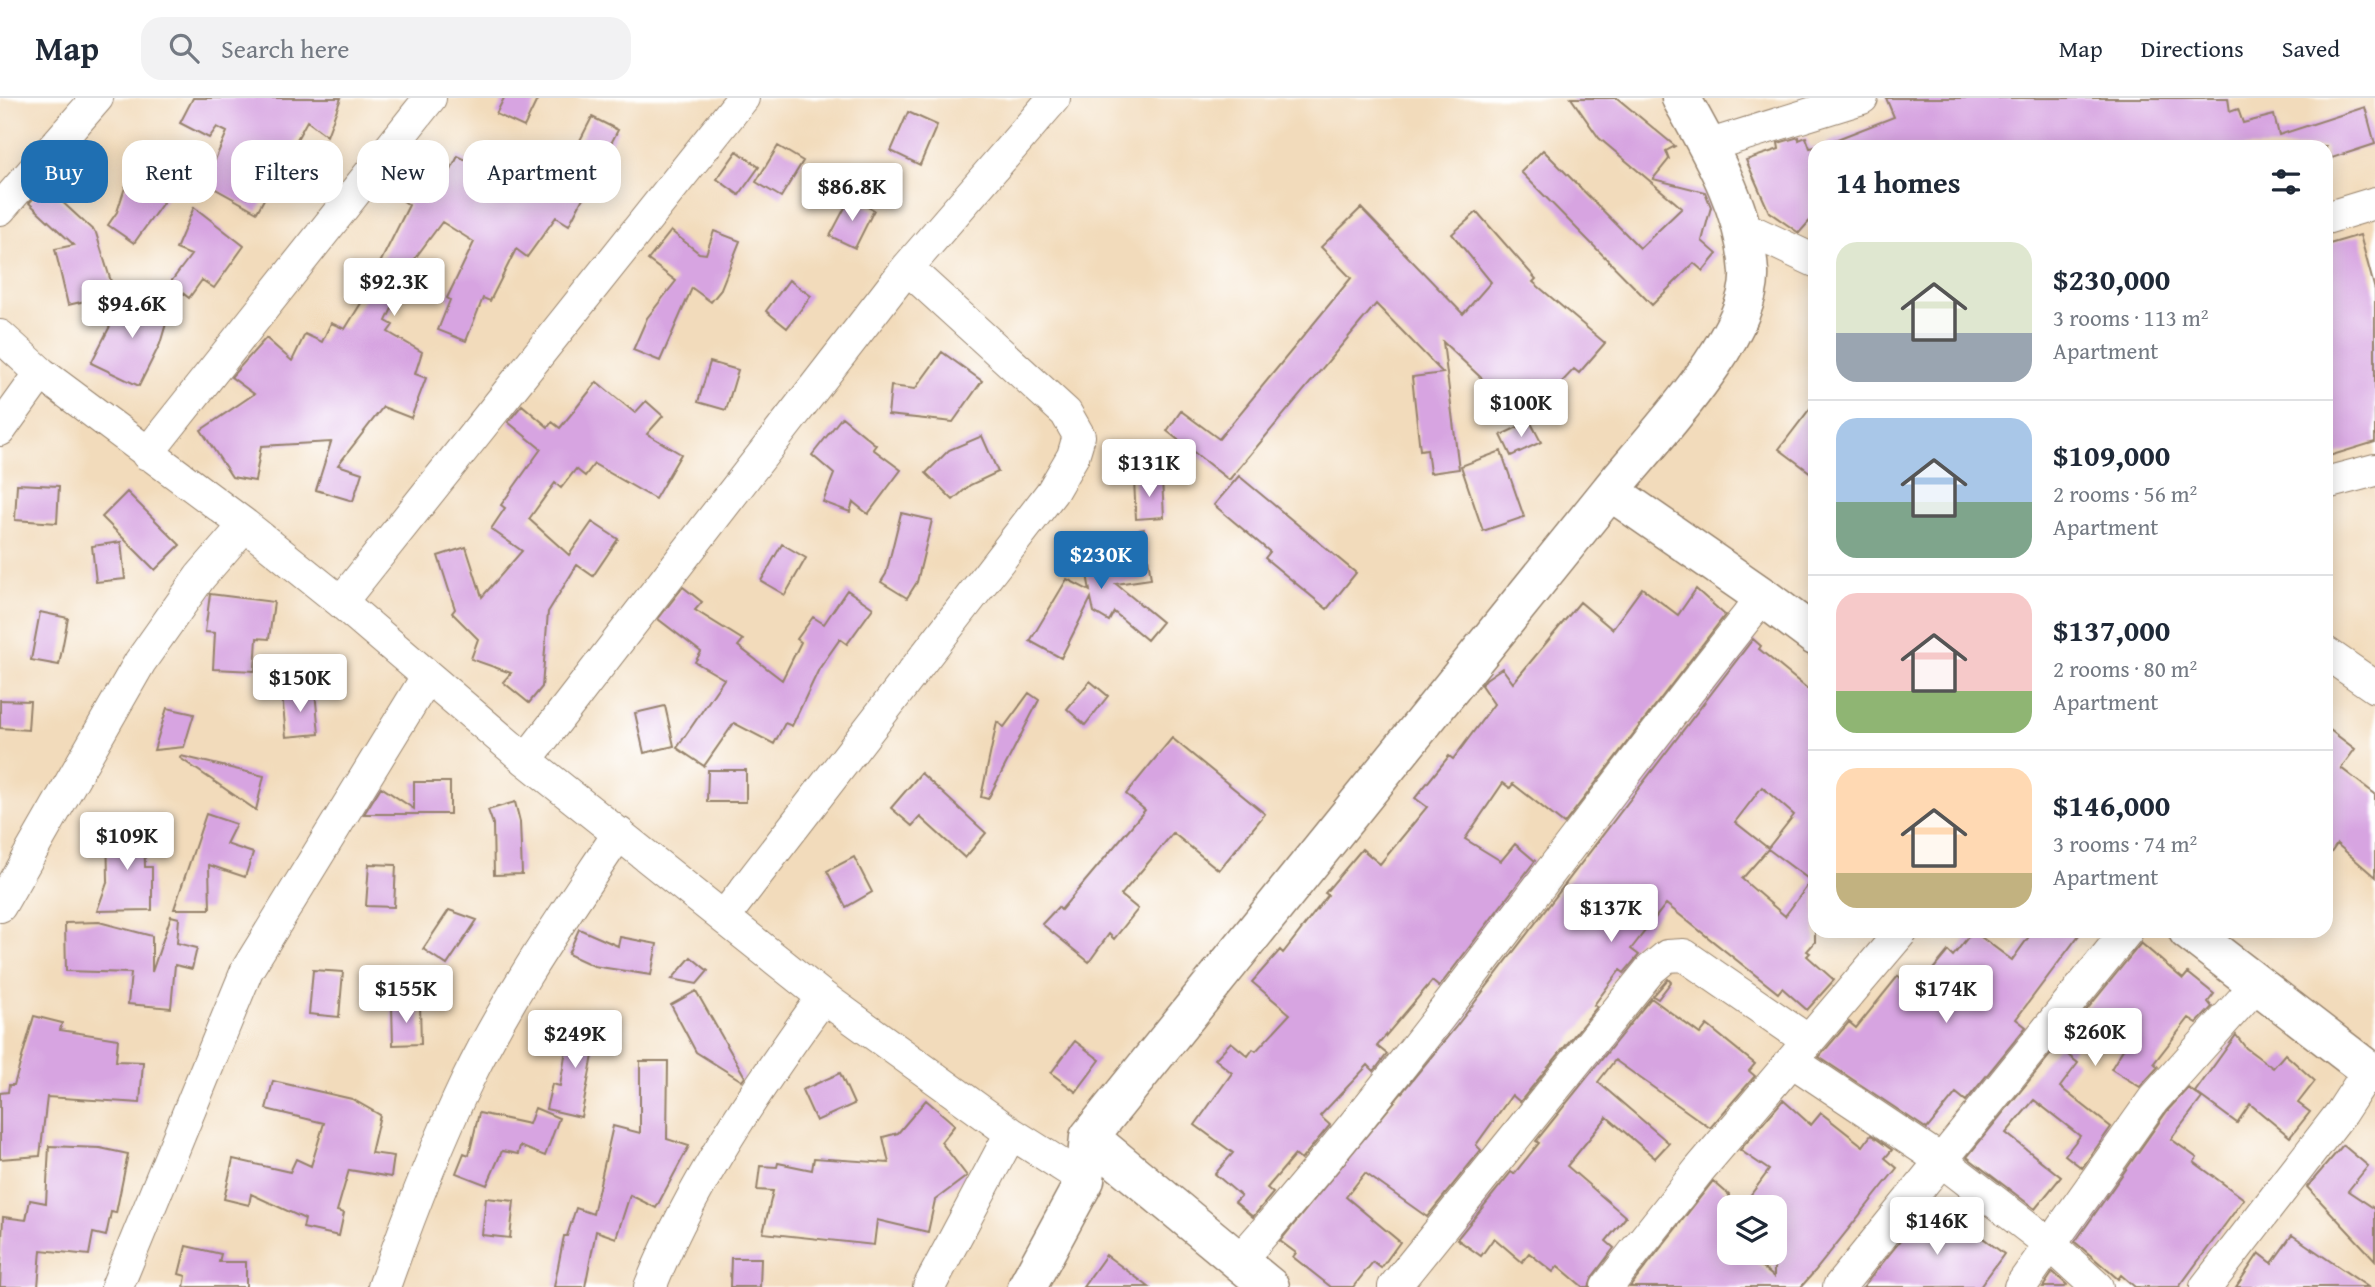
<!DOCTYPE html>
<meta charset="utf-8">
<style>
body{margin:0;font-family:"Gentium Book Plus",serif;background:#f2f2f3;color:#1f2937;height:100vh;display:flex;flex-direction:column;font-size:26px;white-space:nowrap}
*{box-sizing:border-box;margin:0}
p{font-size:23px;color:#747a83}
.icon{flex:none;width:38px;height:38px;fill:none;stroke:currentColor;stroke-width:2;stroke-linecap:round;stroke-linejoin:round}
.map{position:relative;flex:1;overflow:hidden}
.panel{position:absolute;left:1808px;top:42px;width:525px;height:798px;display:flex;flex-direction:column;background:#fff;border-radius:21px;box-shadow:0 4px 18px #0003}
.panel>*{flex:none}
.guide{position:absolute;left:21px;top:42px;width:665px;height:63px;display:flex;gap:14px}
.controls{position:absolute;left:1717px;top:1097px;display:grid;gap:14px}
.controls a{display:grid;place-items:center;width:70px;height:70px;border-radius:14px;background:#fff;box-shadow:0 4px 18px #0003;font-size:35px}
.price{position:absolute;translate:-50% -60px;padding:0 16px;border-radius:7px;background:#fff;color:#222;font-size:23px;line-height:46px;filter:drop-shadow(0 2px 4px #0008)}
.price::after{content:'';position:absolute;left:50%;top:42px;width:21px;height:16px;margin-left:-10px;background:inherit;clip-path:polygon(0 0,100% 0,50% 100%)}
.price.selected{background:#1f6fb2;color:#fff}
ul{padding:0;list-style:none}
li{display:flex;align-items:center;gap:21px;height:175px;padding:0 28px}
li+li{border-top:2px solid #e0e1e3}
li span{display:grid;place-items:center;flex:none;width:196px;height:140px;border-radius:21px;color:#555}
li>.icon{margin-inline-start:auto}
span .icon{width:84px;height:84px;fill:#fffc;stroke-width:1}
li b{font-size:30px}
h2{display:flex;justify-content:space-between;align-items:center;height:84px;padding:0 28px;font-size:30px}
.pill{padding:0 24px;border-radius:21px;background:#fff;box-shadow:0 4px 18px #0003;font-size:24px;line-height:63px}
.pill.selected{background:#1f6fb2;color:#fff}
header{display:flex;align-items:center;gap:42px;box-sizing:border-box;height:98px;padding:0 35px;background:#fff;border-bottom:2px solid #e0e1e3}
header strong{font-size:33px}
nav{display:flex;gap:38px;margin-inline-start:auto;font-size:24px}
.search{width:490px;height:63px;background:#f2f2f3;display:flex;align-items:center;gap:18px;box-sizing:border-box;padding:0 24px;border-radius:21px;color:#747a83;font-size:26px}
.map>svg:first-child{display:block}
.building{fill:#d7a4e1;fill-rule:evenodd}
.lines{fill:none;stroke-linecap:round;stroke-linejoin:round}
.street-casing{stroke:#96826c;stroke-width:34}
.secondary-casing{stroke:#96826c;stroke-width:41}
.street{stroke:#fff;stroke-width:32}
.secondary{stroke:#fff;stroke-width:38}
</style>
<header>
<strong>Map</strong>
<div class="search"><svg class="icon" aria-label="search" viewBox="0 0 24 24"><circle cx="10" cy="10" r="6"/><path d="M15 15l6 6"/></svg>Search here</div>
<nav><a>Map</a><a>Directions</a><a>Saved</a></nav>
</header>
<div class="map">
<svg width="2375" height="1189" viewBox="0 0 2375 1189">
<rect width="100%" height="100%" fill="#fff"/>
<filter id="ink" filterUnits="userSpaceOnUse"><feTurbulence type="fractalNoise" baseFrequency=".0143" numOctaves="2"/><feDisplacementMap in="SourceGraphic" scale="14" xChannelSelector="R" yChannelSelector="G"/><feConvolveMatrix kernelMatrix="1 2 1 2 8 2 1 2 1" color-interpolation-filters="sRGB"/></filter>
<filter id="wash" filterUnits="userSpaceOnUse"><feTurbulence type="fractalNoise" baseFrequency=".00686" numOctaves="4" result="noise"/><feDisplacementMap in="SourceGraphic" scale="28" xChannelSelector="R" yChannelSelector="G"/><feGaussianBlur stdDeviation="1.57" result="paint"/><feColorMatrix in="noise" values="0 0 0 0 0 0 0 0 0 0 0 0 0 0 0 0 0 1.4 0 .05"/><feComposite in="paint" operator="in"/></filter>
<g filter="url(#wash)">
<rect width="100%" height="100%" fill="#f2dbbb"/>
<g id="blocks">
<path class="building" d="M 193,0 L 341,0 L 327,38 L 307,23 L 257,114 L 205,85 L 227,34 L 217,29 L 209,40 L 180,25 Z
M 504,0 L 538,0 L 524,29 L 496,16 Z
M 1571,0 L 1617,0 L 1675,48 L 1666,53 L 1669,61 L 1653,81 L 1705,94 L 1711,109 L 1702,143 L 1717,156 L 1703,173 L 1694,165 L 1652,207 L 1521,74 L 1543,52 L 1640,150 L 1682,110 L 1599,40 Z
M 1886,0 L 2228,0 L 2230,14 L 2238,11 L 2243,25 L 2274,17 L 2279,37 L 2365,9 L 2375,46 L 2326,62 L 2326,49 L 1827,49 L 1827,45 L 1894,19 Z
M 908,14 L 937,27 L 920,67 L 891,53 Z
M 592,19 L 618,32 L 569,127 L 556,119 L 527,159 L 516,151 L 490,203 L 483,200 L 466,243 L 438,232 L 450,202 L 447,200 L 474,144 L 442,124 L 416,159 L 386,223 L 393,227 L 388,234 L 422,254 L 415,276 L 426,280 L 411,320 L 383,309 L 338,367 L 362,375 L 353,403 L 316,392 L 331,344 L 261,348 L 255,383 L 232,379 L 201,332 L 254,296 L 231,279 L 266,240 L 292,263 L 305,236 L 322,244 L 331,225 L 345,231 L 376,181 L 373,179 L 409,107 L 387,91 L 402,72 L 438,98 L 458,58 L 497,77 L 501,71 L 530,93 L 532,89 L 551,99 Z
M 1799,39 L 1799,42 L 1806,39 L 1810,50 L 1815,49 L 1815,117 L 1799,135 L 1769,114 L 1746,62 L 1779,51 L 1778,45 Z
M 778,48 L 803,63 L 781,99 L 756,84 Z
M 737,53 L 759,69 L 739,97 L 717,81 Z
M 131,71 L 156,80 L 172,92 L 134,145 L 108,127 L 117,114 Z
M 45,88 L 96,135 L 117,203 L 87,211 L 85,203 L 68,207 L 55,151 L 74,147 L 29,105 Z
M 850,100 L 874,112 L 855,150 L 830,138 Z
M 194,109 L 244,148 L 214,190 L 202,182 L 189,200 L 170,185 L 191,157 L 176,151 Z
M 1361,110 L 1463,216 L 1491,184 L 1452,136 L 1477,114 L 1536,181 L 1533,184 L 1605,245 L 1579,275 L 1574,271 L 1526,322 L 1443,244 L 1459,371 L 1430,375 L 1427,351 L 1420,352 L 1412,279 L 1443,275 L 1376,206 L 1229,382 L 1167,333 L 1181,313 L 1219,341 L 1351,180 L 1321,149 Z
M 671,133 L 699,155 L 706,156 L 714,133 L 740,143 L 720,193 L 711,204 L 692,190 L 660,263 L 633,252 L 647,220 L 676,183 L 648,162 Z
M 2360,137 L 2375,192 L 2375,344 L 2326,359 L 2326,147 Z
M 789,182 L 811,198 L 787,230 L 766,213 Z
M 125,199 L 170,212 L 160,246 L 139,288 L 91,265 Z
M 942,254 L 982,283 L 953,324 L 888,317 L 891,288 L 915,291 Z
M 710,264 L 738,272 L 726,312 L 698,304 Z
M 597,284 L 635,315 L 646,303 L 663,318 L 647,336 L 681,356 L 655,401 L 594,366 L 585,378 L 576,371 L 561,390 L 555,385 L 529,421 L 569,457 L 592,424 L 618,441 L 593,478 L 577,467 L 548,514 L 542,589 L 529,605 L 503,584 L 511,575 L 471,561 L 478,541 L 452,515 L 455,511 L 438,458 L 466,449 L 482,499 L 522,453 L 491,431 L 505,410 L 501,407 L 541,351 L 508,324 L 522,307 L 548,329 L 552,324 L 560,330 Z
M 1815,304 L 1815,378 L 1779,351 Z
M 842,319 L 876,347 L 873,351 L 901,372 L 868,416 L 853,404 L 850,414 L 823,404 L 834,376 L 812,357 Z
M 1530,323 L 1541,344 L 1511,358 L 1501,337 Z
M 982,338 L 998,374 L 970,387 L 953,402 L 926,375 L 949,352 Z
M 1501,353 L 1524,419 L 1483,433 L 1461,368 Z
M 1239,378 L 1356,475 L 1327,511 L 1265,460 L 1270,454 L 1214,407 Z
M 1162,381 L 1164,419 L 1136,421 L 1134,382 Z
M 17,386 L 59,388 L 57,425 L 15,422 Z
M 127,394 L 180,447 L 155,472 L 102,419 Z
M 901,415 L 932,422 L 917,484 L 907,500 L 881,484 L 886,476 Z
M 1144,431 L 1151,481 L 1116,486 L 1162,524 L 1147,542 L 1114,514 L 1109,523 L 1094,514 L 1091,500 L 1061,560 L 1030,543 L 1067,481 L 1090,493 L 1081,442 Z
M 121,444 L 125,481 L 96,484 L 92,448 Z
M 782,446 L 806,460 L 785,497 L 761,483 Z
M 683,489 L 702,504 L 695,512 L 743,542 L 738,548 L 782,582 L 801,544 L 797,541 L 813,519 L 824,526 L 847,492 L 873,510 L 847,546 L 840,541 L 819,571 L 792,628 L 785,625 L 774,646 L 734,625 L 704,668 L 677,650 L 724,581 L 695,564 L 701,554 L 658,521 Z
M 1642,490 L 1678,517 L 1696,491 L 1725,517 L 1564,726 L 1513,686 L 1510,690 L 1503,685 L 1465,741 L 1501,763 L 1515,746 L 1535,763 L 1439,889 L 1432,883 L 1377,948 L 1387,956 L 1374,973 L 1368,967 L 1320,1018 L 1330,1027 L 1301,1062 L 1295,1057 L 1267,1090 L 1273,1095 L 1253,1119 L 1235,1104 L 1241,1098 L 1215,1076 L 1233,1055 L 1195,1027 L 1232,975 L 1215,961 L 1231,944 L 1248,958 L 1253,951 L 1256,953 L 1290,916 L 1252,884 L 1280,852 L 1283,855 L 1328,797 L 1325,795 L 1362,751 L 1380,766 L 1427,709 L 1415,700 L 1449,658 L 1453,661 L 1494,606 L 1481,587 L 1486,581 L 1502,570 L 1513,585 L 1580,504 L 1612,531 Z
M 210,496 L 274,504 L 269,541 L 257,540 L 255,573 L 213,571 L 215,535 L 205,534 Z
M 40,514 L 68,520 L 59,567 L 31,562 Z
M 1753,541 L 1761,548 L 1759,551 L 1815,597 L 1815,844 L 1807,853 L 1810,855 L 1807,858 L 1834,882 L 1807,912 L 1782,890 L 1778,895 L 1666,806 L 1631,851 L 1639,857 L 1624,875 L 1620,872 L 1594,907 L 1597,909 L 1520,1004 L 1512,997 L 1476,1047 L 1481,1052 L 1427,1119 L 1365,1075 L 1346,1099 L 1400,1144 L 1381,1170 L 1373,1164 L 1353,1189 L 1331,1189 L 1293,1159 L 1296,1155 L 1280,1143 L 1455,930 ZM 1762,689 L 1794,717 L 1768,750 L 1735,724 ZM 1768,751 L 1811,783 L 1785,818 L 1742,781 Z
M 1090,583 L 1108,598 L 1085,627 L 1067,611 Z
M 315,593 L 319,636 L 286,639 L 282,596 Z
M 1029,595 L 1039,602 L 988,701 L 981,699 L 997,624 L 1004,629 Z
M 0,602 L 30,603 L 28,632 L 0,630 Z
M 665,608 L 674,648 L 644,655 L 635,615 Z
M 167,610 L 194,616 L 184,649 L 154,652 Z
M 2326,629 L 2355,651 L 2341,670 L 2375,696 L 2375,779 L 2337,746 L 2326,762 Z
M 1172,640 L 1265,716 L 1219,772 L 1173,735 L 1121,797 L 1138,811 L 1114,841 L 1109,836 L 1089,864 L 1042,826 L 1058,809 L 1061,812 L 1145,712 L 1126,696 Z
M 181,658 L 264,678 L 256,712 L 180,660 Z
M 708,672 L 746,672 L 746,704 L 707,704 Z
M 921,675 L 986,735 L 965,760 L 920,719 L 912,728 L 891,710 Z
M 414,684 L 450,684 L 450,716 L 364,716 L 381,689 L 414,711 Z
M 515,704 L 520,724 L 522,776 L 494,777 L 493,726 L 488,712 Z
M 206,716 L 236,726 L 226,746 L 253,755 L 245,779 L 209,767 L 210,811 L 174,811 Z
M 144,728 L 145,769 L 152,769 L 152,812 L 97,813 L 108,782 L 107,729 Z
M 854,759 L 872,794 L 846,809 L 827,773 Z
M 369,766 L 396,767 L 394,809 L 366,808 Z
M 449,812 L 477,822 L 447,867 L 423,851 Z
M 171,818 L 179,820 L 177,845 L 197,850 L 192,871 L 175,867 L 171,910 L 128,906 L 131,875 L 66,873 L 65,825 L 99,824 L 152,838 L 152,874 Z
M 579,831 L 618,848 L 620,839 L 657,846 L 651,877 L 594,868 L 568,856 Z
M 1973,833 L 2012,862 L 2033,833 L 2082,833 L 2016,921 L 2026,929 L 1966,1003 L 1956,995 L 1927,1031 L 1819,959 L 1849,924 L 1856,930 L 1898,878 L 1916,892 L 1948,853 L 1953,858 Z
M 2141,845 L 2183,881 L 2188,875 L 2214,896 L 2208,904 L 2212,909 L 2197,925 L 2189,920 L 2154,965 L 2158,969 L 2140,989 L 2111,971 L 2125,948 L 2094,924 L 2068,957 L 2078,965 L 2060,989 L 2111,1029 L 2082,1070 L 2065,1057 L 2080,1038 L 2034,1002 L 2006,1035 L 2061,1079 L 2035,1111 L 1967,1059 Z
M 691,859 L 708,873 L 697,886 L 672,881 Z
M 313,872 L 343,874 L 339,919 L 309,916 Z
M 1668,881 L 1671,884 L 1658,901 L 1653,898 Z
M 696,893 L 745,979 L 742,983 L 696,954 L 671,907 Z
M 1651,900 L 1700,936 L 1707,927 L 1755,966 L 1749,973 L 1755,978 L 1710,1030 L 1615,962 L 1598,984 L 1669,1045 L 1655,1060 L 1607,1019 L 1567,1068 L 1626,1119 L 1606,1143 L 1614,1150 L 1593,1178 L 1589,1189 L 1583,1189 L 1558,1168 L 1553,1174 L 1529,1155 L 1522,1164 L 1494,1140 L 1481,1158 L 1457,1141 L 1511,1074 L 1514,1076 L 1539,1045 L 1536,1043 Z
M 420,907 L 421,946 L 393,947 L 392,908 Z
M 34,918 L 62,925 L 60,932 L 118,941 L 116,963 L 143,964 L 140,1005 L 47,999 L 40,1058 L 0,1061 L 0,995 L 8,994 L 9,987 L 14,987 Z
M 571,922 L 599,927 L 581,1019 L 546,1011 L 552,986 L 560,988 Z
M 2236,937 L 2246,950 L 2273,970 L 2285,956 L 2315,983 L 2298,1005 L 2310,1014 L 2290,1039 L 2250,1006 L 2237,1025 L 2195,994 Z
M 1075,943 L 1100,962 L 1076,994 L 1051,975 Z
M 640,963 L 668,963 L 667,1041 L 689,1048 L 656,1110 L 630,1097 L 616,1140 L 596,1133 L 585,1189 L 554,1189 L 564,1138 L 567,1138 L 576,1110 L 593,1116 L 613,1028 L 640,1035 Z
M 840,975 L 854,1006 L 816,1023 L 802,992 Z
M 273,983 L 352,1001 L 380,1017 L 371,1055 L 394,1058 L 391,1079 L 349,1072 L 337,1113 L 344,1115 L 339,1138 L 303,1130 L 305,1121 L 251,1096 L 249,1107 L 224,1101 L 233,1061 L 290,1074 L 296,1061 L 311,1068 L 324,1025 L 266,1011 Z
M 2188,990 L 2202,1000 L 2171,1041 L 2197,1060 L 2194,1064 L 2244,1101 L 2179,1189 L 2135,1189 L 2121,1177 L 2118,1181 L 2075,1144 L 2167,1013 Z
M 926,1002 L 955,1027 L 941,1044 L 967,1078 L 935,1102 L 928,1134 L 877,1122 L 874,1147 L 763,1135 L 773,1093 L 757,1092 L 760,1068 L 777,1069 L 778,1065 L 812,1072 L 814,1060 L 889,1065 L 883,1039 L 898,1035 Z
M 1783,1002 L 1811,1027 L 1821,1015 L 1863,1048 L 1871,1037 L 1892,1052 L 1885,1060 L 1897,1070 L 1815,1173 L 1801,1189 L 1630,1189 L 1713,1083 L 1729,1097 L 1729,1155 L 1745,1155 L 1774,1179 L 1774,1110 L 1741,1110 L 1769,1072 L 1740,1052 Z
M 535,1010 L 559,1020 L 545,1058 L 520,1048 L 518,1056 L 502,1053 L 487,1087 L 456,1075 L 464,1055 L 469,1057 L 479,1015 L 529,1026 Z
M 2343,1047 L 2368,1068 L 2348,1093 L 2375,1111 L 2375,1162 L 2307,1089 Z
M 49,1048 L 100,1050 L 128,1056 L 116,1115 L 111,1114 L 106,1138 L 93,1135 L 89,1157 L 41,1152 L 38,1189 L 0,1189 L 3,1119 L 26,1122 L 30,1102 L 46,1105 Z
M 486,1100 L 514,1103 L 510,1140 L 482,1137 Z
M 1935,1110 L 1964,1132 L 1967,1128 L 2004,1156 L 1980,1189 L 1863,1189 L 1925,1112 L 1930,1116 Z
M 2292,1137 L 2368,1189 L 2236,1189 L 2259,1155 L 2272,1165 Z
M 186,1148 L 221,1156 L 219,1164 L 246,1164 L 246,1189 L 184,1189 L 186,1178 L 179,1176 Z
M 1106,1157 L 1149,1189 L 1083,1189 Z
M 731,1160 L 761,1160 L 760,1189 L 730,1189 Z
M 2053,1174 L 2067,1187 L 2065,1189 L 2043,1189 Z"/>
</g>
</g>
<g filter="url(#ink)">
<use href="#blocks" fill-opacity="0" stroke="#96826c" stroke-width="2"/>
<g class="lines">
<defs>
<path id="street" d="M 1707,48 L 1862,0
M 0,111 L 97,0
M 2326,120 L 2375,105
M 1741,128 L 1815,163
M 0,238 L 41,275 L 245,427 L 341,504 L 526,662 L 823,899 L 1011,1035 L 1085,1082
M 0,332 L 41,275
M 147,356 L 430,0
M 2326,385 L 2375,372
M 341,504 L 743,0
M 2326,555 L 2375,589
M 526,662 L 907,170 L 1054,0
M 0,808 L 140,564 L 200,479 L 245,427
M 724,819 L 1052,394 L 1073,358 L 1079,338 L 1066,315 L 907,170
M 1792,963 L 1942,1063 L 2051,1147 L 2097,1189
M 1238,1164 C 1426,952 1586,718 1763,499
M 117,1189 L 247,872 L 427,579
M 384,1189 C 409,1118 436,1048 468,981 C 510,894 566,815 619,735
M 650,1189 C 692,1085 758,989 823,899
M 929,1189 L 1011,1035
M 1394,1189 L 1650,872 L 1667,858 L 1684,857 L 1807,942
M 1607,1189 L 1699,1072 L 1902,833
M 1839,1189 L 2127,833
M 2020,1189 L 2153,1002 L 2257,886
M 2206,1189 L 2341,1015 L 2369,972"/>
<path id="secondary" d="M 1610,393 C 1649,344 1753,238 1749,174 C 1745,111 1711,54 1681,0
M 2188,833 L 2375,977
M 1089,1039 L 1270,1189
M 1027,1189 L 1085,1082 L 1089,1039 L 1610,393 L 1763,499 L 1815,538"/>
</defs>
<use href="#street" class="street-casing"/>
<use href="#secondary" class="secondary-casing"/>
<use href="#street" class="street"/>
<use href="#secondary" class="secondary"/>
</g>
</g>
</svg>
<div class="controls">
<a><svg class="icon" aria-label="layers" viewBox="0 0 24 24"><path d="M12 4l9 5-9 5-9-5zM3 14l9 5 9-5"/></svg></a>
</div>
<b class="price" style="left:852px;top:125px">$86.8K</b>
<b class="price" style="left:394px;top:220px">$92.3K</b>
<b class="price" style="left:132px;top:242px">$94.6K</b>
<b class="price" style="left:1521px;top:341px">$100K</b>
<b class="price" style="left:1149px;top:401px">$131K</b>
<b class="price selected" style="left:1101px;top:493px">$230K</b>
<b class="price" style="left:300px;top:616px">$150K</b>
<b class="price" style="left:127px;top:774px">$109K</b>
<b class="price" style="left:1611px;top:846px">$137K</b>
<b class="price" style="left:406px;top:927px">$155K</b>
<b class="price" style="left:1946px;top:927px">$174K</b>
<b class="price" style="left:2095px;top:970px">$260K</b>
<b class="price" style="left:575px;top:972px">$249K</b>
<b class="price" style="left:1937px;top:1159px">$146K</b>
<div class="guide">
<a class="pill selected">Buy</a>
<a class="pill">Rent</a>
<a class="pill">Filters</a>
<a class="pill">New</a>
<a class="pill">Apartment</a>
</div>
<section class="panel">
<h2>14 homes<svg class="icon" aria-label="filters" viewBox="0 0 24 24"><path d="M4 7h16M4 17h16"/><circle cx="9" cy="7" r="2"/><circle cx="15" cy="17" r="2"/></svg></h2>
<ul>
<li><span style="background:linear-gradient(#dfe7d0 65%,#9aa5b1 0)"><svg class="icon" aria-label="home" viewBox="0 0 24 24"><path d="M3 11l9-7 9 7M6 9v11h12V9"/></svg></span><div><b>$230,000</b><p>3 rooms · 113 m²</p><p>Apartment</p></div></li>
<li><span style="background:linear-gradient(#a9c7e8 60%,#7fa58c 0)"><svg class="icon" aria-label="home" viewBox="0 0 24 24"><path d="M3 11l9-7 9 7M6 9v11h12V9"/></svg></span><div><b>$109,000</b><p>2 rooms · 56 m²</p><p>Apartment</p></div></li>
<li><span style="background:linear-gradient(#f6c9c9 70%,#8fb573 0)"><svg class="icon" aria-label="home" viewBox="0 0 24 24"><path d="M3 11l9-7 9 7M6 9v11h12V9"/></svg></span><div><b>$137,000</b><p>2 rooms · 80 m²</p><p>Apartment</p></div></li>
<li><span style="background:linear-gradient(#ffd9b3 75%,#c2b280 0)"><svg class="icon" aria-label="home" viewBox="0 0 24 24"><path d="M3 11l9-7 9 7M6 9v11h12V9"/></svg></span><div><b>$146,000</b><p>3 rooms · 74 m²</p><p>Apartment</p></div></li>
</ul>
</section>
</div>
